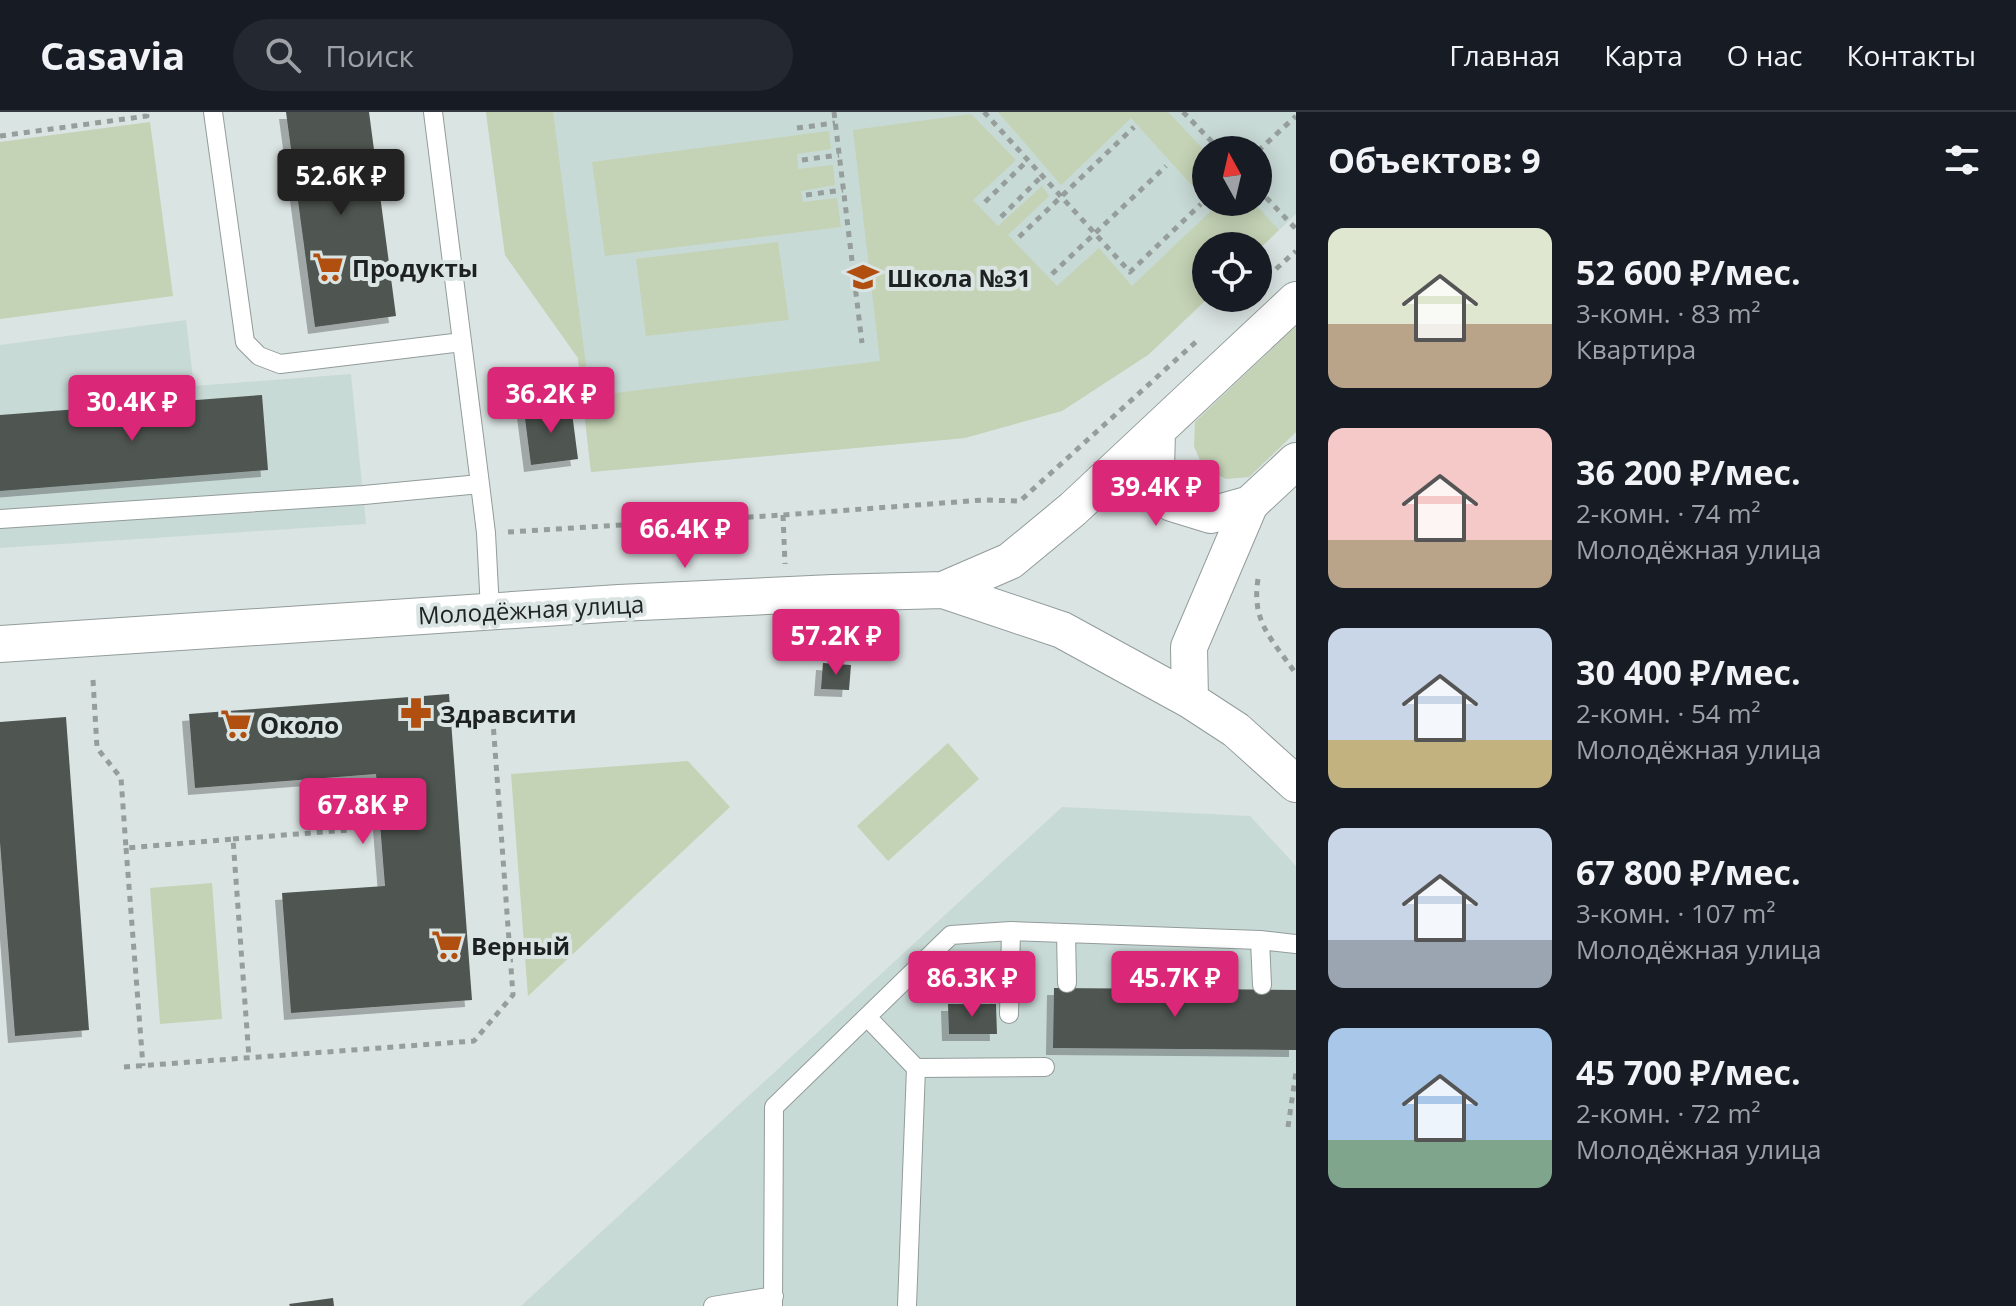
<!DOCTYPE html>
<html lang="ru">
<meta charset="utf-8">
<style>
body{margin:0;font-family:"Open Sans",sans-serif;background:#242831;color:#f1f3f6;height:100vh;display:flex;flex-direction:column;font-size:30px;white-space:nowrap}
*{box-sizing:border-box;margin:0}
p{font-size:26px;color:#9ea1a6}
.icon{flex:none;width:44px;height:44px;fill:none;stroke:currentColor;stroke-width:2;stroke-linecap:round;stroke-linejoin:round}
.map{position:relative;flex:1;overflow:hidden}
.panel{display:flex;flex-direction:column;background:#171b24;width:720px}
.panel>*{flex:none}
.needle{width:52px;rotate:352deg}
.fabs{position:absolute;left:1192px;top:24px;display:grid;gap:16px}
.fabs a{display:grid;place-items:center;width:80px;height:80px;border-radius:50%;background:#171b24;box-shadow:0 4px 20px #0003;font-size:40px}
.price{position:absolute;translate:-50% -68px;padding:0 18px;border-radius:8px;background:#db2777;color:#fff;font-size:26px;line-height:52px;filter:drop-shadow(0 2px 4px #0008)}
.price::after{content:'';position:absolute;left:50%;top:48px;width:24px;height:18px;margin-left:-12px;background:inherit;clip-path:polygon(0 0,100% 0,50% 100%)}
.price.active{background:#222;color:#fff}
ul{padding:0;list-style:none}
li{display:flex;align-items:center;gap:24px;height:200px;padding:0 32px}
li span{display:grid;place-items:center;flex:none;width:224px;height:160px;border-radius:16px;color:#555}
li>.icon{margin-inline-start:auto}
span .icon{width:96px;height:96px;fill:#fffc;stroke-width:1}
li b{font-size:34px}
h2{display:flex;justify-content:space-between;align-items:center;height:96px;padding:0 32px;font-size:34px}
header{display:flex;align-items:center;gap:48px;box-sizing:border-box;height:112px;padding:0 40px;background:#171b24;border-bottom:2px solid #363941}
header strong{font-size:38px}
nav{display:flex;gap:44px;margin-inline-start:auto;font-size:28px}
.search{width:560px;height:72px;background:#242831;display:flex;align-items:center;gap:20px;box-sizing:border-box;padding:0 28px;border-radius:44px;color:#9ea1a6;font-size:30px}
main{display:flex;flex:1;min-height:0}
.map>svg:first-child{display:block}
.built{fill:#c8dad6;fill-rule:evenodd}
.green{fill:#c4d2b5}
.building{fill:#4f5551;filter:url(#shadow)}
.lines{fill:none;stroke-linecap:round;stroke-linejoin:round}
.lane-casing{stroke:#929c9a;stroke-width:20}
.street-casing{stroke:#929c9a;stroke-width:38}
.path{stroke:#969e9c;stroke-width:5;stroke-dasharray:6 6;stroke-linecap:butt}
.lane{stroke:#fff;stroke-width:18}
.street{stroke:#fff;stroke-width:36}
.labels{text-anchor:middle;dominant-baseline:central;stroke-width:8;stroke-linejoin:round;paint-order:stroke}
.poi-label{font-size:24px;font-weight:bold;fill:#1e2121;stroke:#dae4e2;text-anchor:start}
.street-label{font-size:24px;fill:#1e2121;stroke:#dae4e2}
</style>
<header>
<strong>Casavia</strong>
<div class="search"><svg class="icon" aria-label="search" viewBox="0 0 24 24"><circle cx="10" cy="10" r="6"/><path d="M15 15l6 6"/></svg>Поиск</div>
<nav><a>Главная</a><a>Карта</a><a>О нас</a><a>Контакты</a></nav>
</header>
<main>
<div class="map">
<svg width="1296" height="1194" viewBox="0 0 1296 1194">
<defs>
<filter id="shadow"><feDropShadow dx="-7" dy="7" stdDeviation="0" flood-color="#0004"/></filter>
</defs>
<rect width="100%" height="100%" fill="#dae4e2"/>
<path class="built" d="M 486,0 L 1296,0 L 1296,102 L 1258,138 L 1258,134 L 1206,134 L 1206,186 L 1208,186 L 1148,243 L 965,326 L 591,360 L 578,246 L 505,143 ZM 1206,38 L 1258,38 L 1258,90 L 1206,90 Z
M 186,208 L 194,274 L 351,262 L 366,412 L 0,436 L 0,233 Z
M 1062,695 L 1250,704 L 1296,754 L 1296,1194 L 521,1194 Z"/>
<path class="green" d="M 486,0 L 553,0 L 590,284 L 880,249 L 853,18 L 971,2 L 1016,48 L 973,88 L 998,114 L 1042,74 L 1049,84 L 1008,123 L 1057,174 L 1099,136 L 1132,174 L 1213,97 L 1207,90 L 1253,90 L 1279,118 L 1258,138 L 1258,134 L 1206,134 L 1206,186 L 1208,186 L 1148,243 L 1062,299 L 965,326 L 591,360 L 578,246 L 505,143 Z
M 998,0 L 1168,0 L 1206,40 L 1206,89 L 1131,6 L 1061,73 Z
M 150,10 L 173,184 L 0,207 L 0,30 Z
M 829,19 L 831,37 L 797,42 L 798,57 L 833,53 L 835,73 L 801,79 L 803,90 L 837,86 L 841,115 L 605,144 L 592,50 Z
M 778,130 L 789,208 L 646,224 L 636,147 Z
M 1296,214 L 1296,320 L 1249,365 L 1226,367 L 1203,356 L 1194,334 L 1195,310 Z
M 948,631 L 979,667 L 888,749 L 857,714 Z
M 688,649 L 730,695 L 528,884 L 511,662 Z
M 212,771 L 222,907 L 160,912 L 150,776 Z"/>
<path class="building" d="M 286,0 L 369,0 L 396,204 L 315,215 Z
M 262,283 L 268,358 L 0,379 L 0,303 Z
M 571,293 L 578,347 L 531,353 L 524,299 Z
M 823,551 L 851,553 L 849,578 L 821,577 Z
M 449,582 L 472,888 L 291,901 L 282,781 L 385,774 L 376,662 L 195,676 L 189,602 Z
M 66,605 L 89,918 L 15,924 L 0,730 L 0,610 Z
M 1054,876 L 1296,878 L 1296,938 L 1053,936 Z
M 948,892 L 996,892 L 997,922 L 949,922 Z
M 333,1186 L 334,1194 L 290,1194 L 289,1192 Z"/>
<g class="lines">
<defs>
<path id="lane" d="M 213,0 L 245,230 L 259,244 L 280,252 L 462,230
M 433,0 L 480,372 L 486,421 L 490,498
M 0,407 L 364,383 L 480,372
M 1066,821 L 1067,871
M 1260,828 L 1262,873
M 1009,902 L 1011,819
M 867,905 L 916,956 L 907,1194
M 916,956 L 1045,955
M 713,1194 L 774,1184
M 773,1194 L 774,995 L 951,823 L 1011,819 L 1260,828 L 1296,832"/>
<path id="street" d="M 1157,319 L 1156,357 L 1172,391 L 1211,403 L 1250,392
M 943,478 L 1010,449 L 1073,397 L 1296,188
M 0,532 L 619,491 L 833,481 L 943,478 L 1062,518 L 1190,588 L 1236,618 L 1296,672
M 1190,588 L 1189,535 L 1250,392 L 1296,349"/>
</defs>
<use href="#lane" class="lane-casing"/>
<use href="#street" class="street-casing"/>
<path class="path" d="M 834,0 L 862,231
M 984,0 L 1130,160 L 1201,92
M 1183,0 L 1220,38
M 797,16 L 835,11
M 0,24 L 147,4 L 146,0
M 1258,39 L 1296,4
M 802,48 L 839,43
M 1258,77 L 1296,117
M 806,83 L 843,78
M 985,90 L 1028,48
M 1001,105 L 1042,64
M 1019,125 L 1134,15
M 1276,157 L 1296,139
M 1052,162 L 1166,54
M 783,403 L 785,452
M 508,420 L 783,403 L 983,388 L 1020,389 L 1199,227
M 1258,467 C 1251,511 1273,528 1296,562
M 93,568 L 97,636 L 121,666 L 126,736 L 233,727 L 249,946
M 233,727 L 349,718
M 126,736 L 143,954
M 124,955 L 474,929 L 513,883 L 493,610
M 1288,1015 L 1296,960"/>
<use href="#lane" class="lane"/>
<use href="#street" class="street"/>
</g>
<defs>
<symbol id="supermarket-bare" viewBox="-9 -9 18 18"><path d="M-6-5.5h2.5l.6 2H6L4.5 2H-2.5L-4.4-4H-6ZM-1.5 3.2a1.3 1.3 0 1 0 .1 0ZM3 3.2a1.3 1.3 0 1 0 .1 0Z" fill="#b04f10" stroke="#dae4e2" stroke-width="2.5" paint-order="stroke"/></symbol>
<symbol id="school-bare" viewBox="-9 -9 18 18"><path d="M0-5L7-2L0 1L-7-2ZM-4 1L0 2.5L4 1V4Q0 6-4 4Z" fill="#b04f10" stroke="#dae4e2" stroke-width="2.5" paint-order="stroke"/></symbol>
<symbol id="pharmacy-bare" viewBox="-9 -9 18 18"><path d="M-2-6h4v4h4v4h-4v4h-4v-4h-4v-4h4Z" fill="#b04f10" stroke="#dae4e2" stroke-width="2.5" paint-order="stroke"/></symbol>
</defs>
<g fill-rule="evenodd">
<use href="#supermarket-bare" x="306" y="133" width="44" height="44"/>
<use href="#school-bare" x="841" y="143" width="44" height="44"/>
<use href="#pharmacy-bare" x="394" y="579" width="44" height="44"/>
<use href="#supermarket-bare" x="214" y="590" width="44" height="44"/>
<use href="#supermarket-bare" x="425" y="811" width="44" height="44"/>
</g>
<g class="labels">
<g class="poi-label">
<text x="352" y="155">Продукты</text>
<text x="887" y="165">Школа №31</text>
<text x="440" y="601">Здравсити</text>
<text x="260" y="612">Около</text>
<text x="471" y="833">Верный</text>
</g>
<g class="street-label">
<text transform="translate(531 497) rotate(-3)">Молодёжная улица</text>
</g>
</g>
</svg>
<div class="fabs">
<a><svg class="needle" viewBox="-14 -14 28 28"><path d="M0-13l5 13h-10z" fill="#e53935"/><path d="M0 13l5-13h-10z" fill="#9ea1a6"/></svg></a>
<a><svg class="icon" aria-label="locate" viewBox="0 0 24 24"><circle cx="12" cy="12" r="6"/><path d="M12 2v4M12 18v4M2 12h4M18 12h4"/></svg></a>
</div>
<b class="price active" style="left:341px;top:105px">52.6K ₽</b>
<b class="price" style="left:551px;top:323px">36.2K ₽</b>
<b class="price" style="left:132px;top:331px">30.4K ₽</b>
<b class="price" style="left:1156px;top:416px">39.4K ₽</b>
<b class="price" style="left:685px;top:458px">66.4K ₽</b>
<b class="price" style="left:836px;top:565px">57.2K ₽</b>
<b class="price" style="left:363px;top:734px">67.8K ₽</b>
<b class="price" style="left:972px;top:907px">86.3K ₽</b>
<b class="price" style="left:1175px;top:907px">45.7K ₽</b>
</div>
<section class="panel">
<h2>Объектов: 9<svg class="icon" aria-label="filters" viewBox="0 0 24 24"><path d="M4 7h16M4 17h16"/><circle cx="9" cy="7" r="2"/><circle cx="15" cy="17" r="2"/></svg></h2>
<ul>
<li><span style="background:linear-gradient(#dfe7d0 60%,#b9a48a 0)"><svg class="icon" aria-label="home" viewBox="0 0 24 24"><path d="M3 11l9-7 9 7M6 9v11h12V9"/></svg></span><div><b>52 600 ₽/мес.</b><p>3-комн. · 83 m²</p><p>Квартира</p></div></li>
<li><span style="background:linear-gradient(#f6c9c9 70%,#b9a48a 0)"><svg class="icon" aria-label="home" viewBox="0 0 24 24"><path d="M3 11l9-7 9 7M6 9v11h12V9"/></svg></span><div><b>36 200 ₽/мес.</b><p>2-комн. · 74 m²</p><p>Молодёжная улица</p></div></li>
<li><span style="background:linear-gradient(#c9d6e8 70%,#c2b280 0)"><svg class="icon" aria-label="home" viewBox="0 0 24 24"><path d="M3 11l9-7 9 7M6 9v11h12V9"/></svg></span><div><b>30 400 ₽/мес.</b><p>2-комн. · 54 m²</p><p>Молодёжная улица</p></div></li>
<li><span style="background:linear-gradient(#c9d6e8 70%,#9aa5b1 0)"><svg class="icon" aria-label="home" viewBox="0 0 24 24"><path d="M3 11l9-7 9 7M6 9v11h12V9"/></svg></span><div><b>67 800 ₽/мес.</b><p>3-комн. · 107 m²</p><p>Молодёжная улица</p></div></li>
<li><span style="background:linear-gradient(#a9c7e8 70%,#7fa58c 0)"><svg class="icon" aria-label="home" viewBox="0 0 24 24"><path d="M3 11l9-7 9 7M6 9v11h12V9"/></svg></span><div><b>45 700 ₽/мес.</b><p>2-комн. · 72 m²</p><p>Молодёжная улица</p></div></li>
</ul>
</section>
</main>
